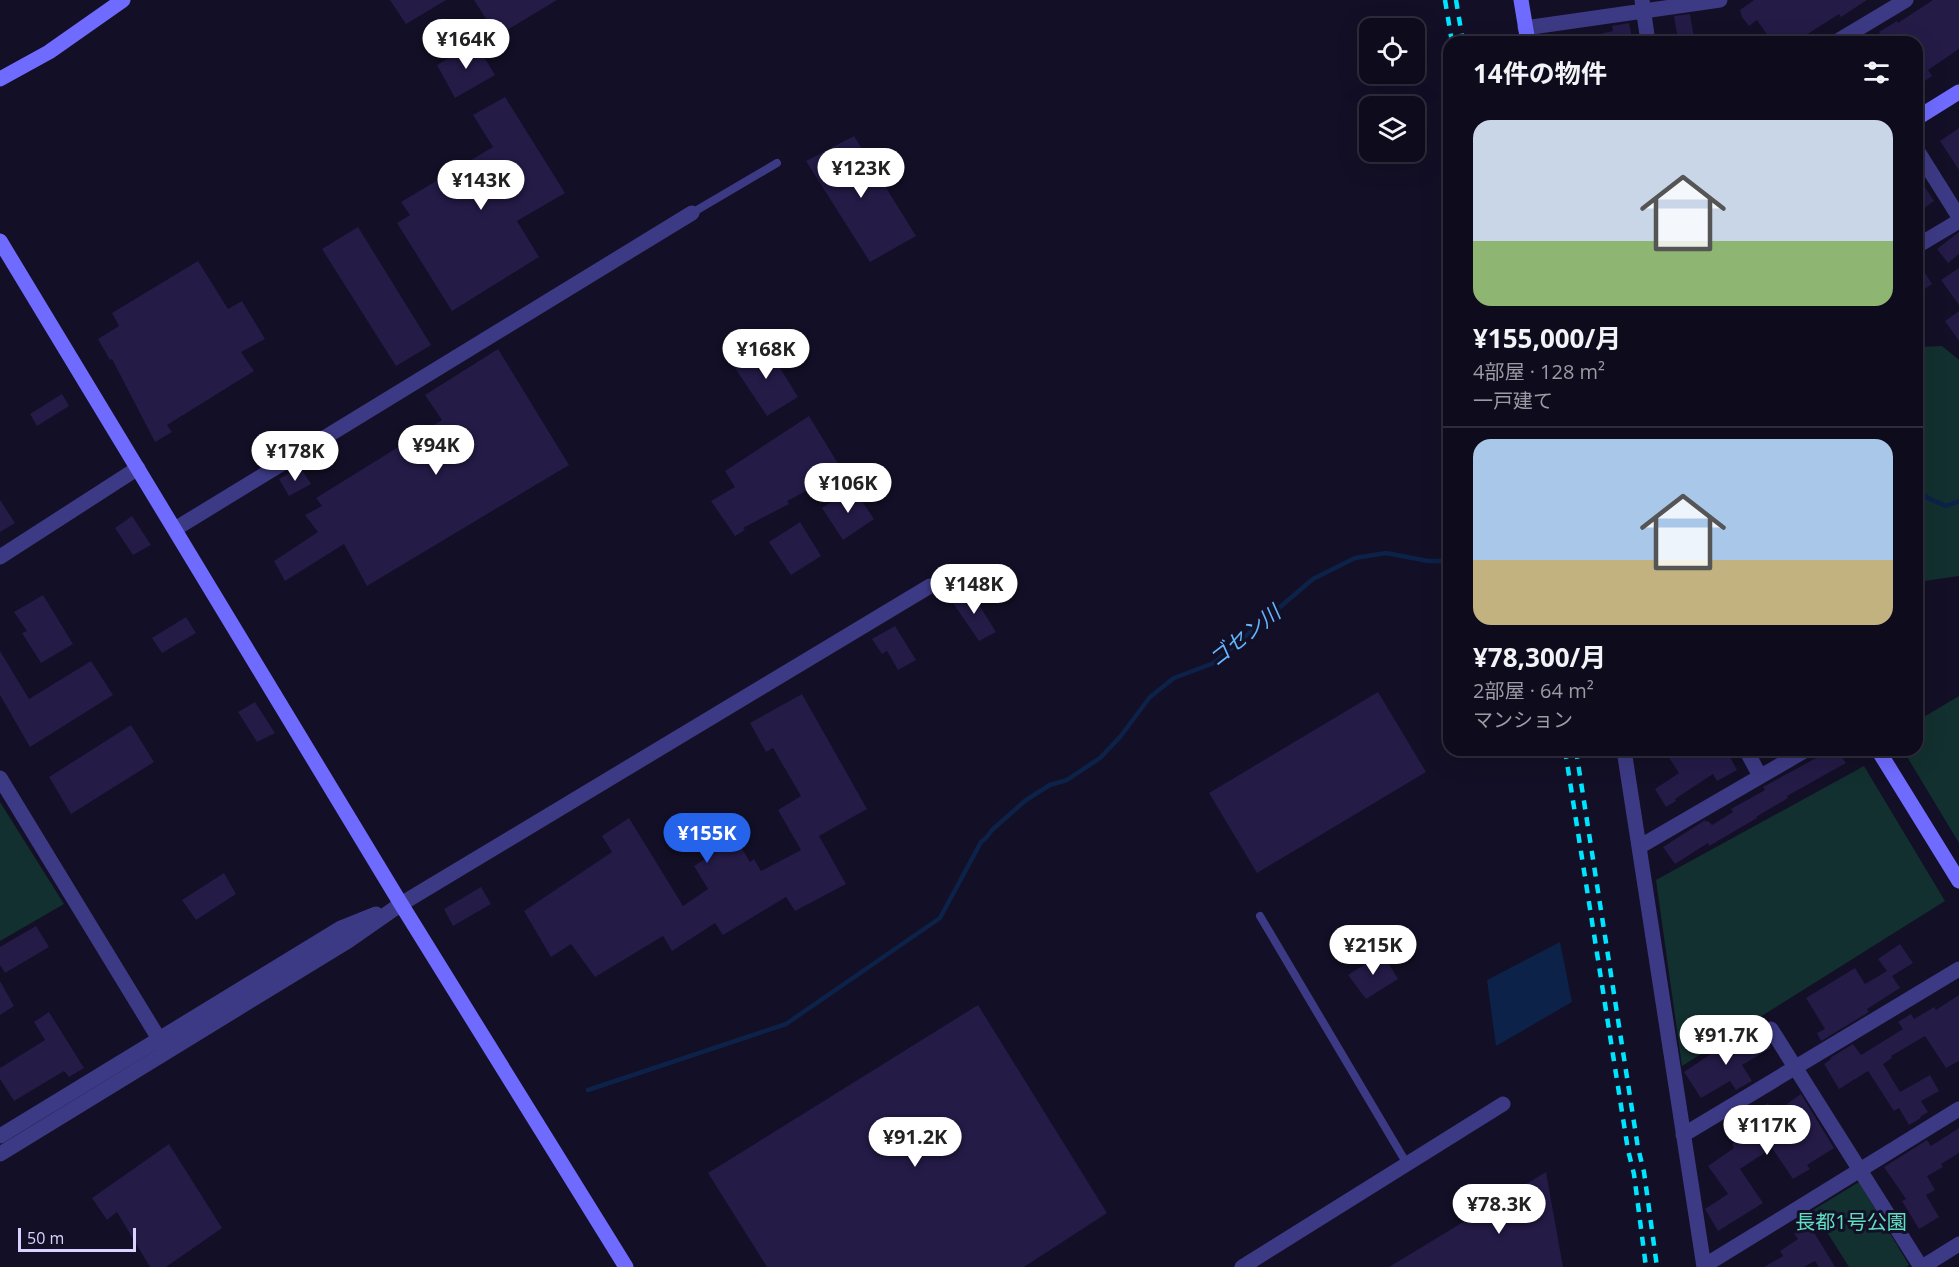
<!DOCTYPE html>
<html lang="ja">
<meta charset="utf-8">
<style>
body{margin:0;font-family:"Open Sans","Noto Sans JP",sans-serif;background:#1c1929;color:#f1f3f6;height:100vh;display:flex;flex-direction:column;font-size:22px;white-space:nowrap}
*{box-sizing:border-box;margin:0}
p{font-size:20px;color:#9b9ba3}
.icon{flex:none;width:33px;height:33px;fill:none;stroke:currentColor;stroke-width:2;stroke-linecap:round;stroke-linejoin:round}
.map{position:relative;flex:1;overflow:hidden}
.side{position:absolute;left:1443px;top:36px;width:480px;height:720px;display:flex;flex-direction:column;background:#0e0b1c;border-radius:18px;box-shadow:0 6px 24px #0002,0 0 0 2px #2e2b3b}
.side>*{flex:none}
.fabs{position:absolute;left:1359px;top:18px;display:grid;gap:12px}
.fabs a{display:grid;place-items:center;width:66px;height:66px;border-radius:12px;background:#0e0b1c;box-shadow:0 6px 24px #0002,0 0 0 2px #2e2b3b;font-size:30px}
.scale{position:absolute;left:18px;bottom:15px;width:118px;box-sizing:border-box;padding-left:6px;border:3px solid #d9d4ff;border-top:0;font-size:16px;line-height:21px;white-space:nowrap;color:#d9d4ff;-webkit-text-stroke:4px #130f26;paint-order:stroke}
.price{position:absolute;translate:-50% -51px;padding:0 14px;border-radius:21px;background:#fff;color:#222;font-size:20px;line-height:39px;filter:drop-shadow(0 2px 3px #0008)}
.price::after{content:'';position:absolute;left:50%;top:36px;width:18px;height:14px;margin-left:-9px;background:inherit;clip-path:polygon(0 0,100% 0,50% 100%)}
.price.active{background:#2563eb;color:#fff}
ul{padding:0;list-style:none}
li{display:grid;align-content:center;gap:12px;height:318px;padding:0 30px}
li+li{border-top:2px solid #2e2b3b}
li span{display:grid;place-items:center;height:186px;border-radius:18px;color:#555}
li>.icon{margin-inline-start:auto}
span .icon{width:108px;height:108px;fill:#fffc;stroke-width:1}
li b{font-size:26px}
h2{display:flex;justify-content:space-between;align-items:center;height:72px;padding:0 30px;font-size:26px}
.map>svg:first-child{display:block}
.green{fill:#12302f}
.water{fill:#0c2248}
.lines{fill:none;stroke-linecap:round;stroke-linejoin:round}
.stream{stroke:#0c2248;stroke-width:4.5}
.building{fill:#241b47}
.lane{stroke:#3d3a85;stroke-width:8}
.street{stroke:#3d3a85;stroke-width:15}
.secondary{stroke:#6f6bff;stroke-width:15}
.rail{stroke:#00e5ff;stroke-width:4.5;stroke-dasharray:9 8;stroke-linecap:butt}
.labels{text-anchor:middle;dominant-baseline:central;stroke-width:6;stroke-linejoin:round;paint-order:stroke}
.park-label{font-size:20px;fill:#5fe0c0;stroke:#130f26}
.water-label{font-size:21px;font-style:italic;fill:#62b6ff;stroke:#130f26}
</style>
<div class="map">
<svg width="1959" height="1267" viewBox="0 0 1959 1267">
<rect width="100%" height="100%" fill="#130f26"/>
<path class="green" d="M 1942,346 L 1959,360 L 1959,576 L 1917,582 L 1917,347 Z
M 1959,696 L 1959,843 L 1903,750 L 1917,750 L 1917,721 Z
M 1864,766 L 1945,901 L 1682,1066 L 1656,880 Z
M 0,802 L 64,904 L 0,941 Z
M 1859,1182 L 1909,1265 L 1906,1267 L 1849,1267 L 1813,1210 Z"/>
<path class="water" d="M 1560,942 L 1572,1002 L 1496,1046 L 1487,980 Z"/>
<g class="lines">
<path class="stream" d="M 1917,490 L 1928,498 L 1946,506 L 1959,501
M 588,1090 L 786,1024 L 940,918 L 981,842 L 986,838 L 992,830 L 1026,800 L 1050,785 L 1067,780 L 1100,758 L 1120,737 L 1150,697 L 1174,678 L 1214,663 L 1313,579 L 1355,558 L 1386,553 L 1428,561 L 1449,561"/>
</g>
<path class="building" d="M 390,0 L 446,0 L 406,24 Z
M 474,0 L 557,0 L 497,36 Z
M 1754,0 L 1867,0 L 1841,17 L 1839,14 L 1795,42 L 1772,42 L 1757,20 L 1749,26 L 1742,17 L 1740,10 Z
M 1933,0 L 1959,0 L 1959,49 L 1928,70 L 1932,76 L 1917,86 L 1917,42 L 1885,42 L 1879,32 L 1897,21 L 1898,23 Z
M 1690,14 L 1694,38 L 1678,40 L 1674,16 Z
M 1629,23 L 1633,42 L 1588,42 L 1587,37 L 1613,31 L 1612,26 Z
M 475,42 L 495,75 L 455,98 L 437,65 Z
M 505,97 L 565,193 L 517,221 L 539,257 L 452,311 L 397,223 L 410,215 L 401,202 L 493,147 L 473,115 Z
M 1959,128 L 1959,170 L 1940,141 Z
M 854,136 L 916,236 L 870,262 L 806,161 Z
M 1917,175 L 1934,201 L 1917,213 Z
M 358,227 L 431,345 L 396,366 L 322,249 Z
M 1959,232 L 1959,254 L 1948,263 L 1937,249 Z
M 1917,260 L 1932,284 L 1917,294 Z
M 198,261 L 228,309 L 242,301 L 265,339 L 241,352 L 254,371 L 167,425 L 172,432 L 155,442 L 112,359 L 110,360 L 98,339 L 119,326 L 112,313 Z
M 1959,268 L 1959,305 L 1941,280 Z
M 1959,311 L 1959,341 L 1945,321 Z
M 765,344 L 798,397 L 767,416 L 733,365 Z
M 498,349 L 569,465 L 367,586 L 344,544 L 285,581 L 274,561 L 318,532 L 305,515 L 322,506 L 316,498 L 442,420 L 425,395 Z
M 62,394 L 69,406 L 37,426 L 30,414 Z
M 809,416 L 845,475 L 812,492 L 810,489 L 787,501 L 789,504 L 743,528 L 745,530 L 735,536 L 711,501 L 735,487 L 725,471 Z
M 300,467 L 311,484 L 289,496 L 279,479 Z
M 853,488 L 874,519 L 843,540 L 822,508 Z
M 0,500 L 15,523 L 0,532 Z
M 132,516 L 151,545 L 133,555 L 115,528 Z
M 800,522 L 821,556 L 791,575 L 769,542 Z
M 969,589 L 996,632 L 979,641 L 951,600 Z
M 43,595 L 73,644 L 41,663 L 22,633 L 27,631 L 14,612 Z
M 186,617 L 196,633 L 162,653 L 152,638 Z
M 895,626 L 916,660 L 898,670 L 887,651 L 882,654 L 872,639 Z
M 0,651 L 29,699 L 91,661 L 113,695 L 30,747 L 0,695 Z
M 1378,692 L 1426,772 L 1257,873 L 1209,793 Z
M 802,694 L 867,809 L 819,836 L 846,884 L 795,911 L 786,897 L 723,935 L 715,923 L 672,951 L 663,936 L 595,977 L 571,944 L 551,957 L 524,911 L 612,852 L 602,836 L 629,818 L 683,906 L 708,889 L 694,866 L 736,839 L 750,862 L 754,859 L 761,871 L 801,850 L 778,810 L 801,796 L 773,748 L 766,752 L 750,723 Z
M 255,702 L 275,733 L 257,742 L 238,712 Z
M 131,725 L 154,762 L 71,814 L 49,777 Z
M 1664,750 L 1726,750 L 1737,770 L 1717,781 L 1713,774 L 1675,799 L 1676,801 L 1666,807 L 1655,789 L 1679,773 Z
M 1816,750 L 1837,750 L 1846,763 L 1787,796 L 1788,798 L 1756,817 L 1757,818 L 1709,846 L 1708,843 L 1675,864 L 1663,847 L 1705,820 L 1706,822 L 1708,821 L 1712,825 L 1733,812 L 1731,809 L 1765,790 L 1763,787 L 1816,758 L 1815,754 Z
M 224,873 L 236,894 L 196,920 L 182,900 Z
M 481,887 L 491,904 L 453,926 L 444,909 Z
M 36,926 L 49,947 L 5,973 L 0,965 L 0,947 Z
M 1900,944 L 1913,963 L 1892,976 L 1900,988 L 1867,1009 L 1869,1012 L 1821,1041 L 1817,1033 L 1825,1029 L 1806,998 L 1855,968 L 1865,984 L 1887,971 L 1878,959 Z
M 1382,953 L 1398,979 L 1366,999 L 1348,975 Z
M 0,981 L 14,1006 L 0,1015 Z
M 1959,995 L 1959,1061 L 1946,1068 L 1925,1036 L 1891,1056 L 1892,1058 L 1883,1064 L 1900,1092 L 1930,1075 L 1939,1091 L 1921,1101 L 1928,1112 L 1920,1117 L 1921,1118 L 1909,1125 L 1899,1108 L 1894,1111 L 1868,1071 L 1839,1089 L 1824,1064 L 1831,1059 L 1830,1058 L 1853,1044 L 1861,1055 L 1903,1029 L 1898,1022 L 1911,1014 L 1914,1019 L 1934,1007 L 1936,1010 Z
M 978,1005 L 1107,1213 L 1024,1267 L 767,1267 L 708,1173 Z
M 49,1012 L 84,1068 L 69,1077 L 64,1071 L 14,1101 L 0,1079 L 0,1068 L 45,1040 L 34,1022 Z
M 1762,1032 L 1771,1048 L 1742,1065 L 1752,1081 L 1736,1090 L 1730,1081 L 1701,1098 L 1684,1072 L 1727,1043 L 1732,1050 Z
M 1801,1094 L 1834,1148 L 1807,1165 L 1810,1169 L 1793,1179 L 1772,1148 L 1740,1169 L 1763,1203 L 1718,1231 L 1705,1209 L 1728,1194 L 1708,1166 L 1734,1148 L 1732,1144 L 1757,1126 L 1750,1115 L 1768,1103 L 1774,1113 Z
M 1959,1128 L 1959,1153 L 1941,1164 L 1943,1167 L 1927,1176 L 1935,1190 L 1926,1195 L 1939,1217 L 1919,1229 L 1902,1201 L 1906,1199 L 1884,1167 L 1927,1140 L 1931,1146 Z
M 169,1144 L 222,1228 L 166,1267 L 150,1267 L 117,1212 L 107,1220 L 92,1198 Z
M 1546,1172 L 1563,1267 L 1389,1267 Z
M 1809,1224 L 1835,1267 L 1819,1267 L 1815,1261 L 1804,1267 L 1764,1267 L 1783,1256 L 1780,1251 L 1798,1239 L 1794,1233 Z"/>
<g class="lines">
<path class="lane" d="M 692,213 L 777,163
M 1260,916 L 1407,1164"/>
<path class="street" d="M 1642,0 L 1648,42
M 1525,28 L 1720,0
M 1836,42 L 1906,0
M 1917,150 L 1959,217
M 1917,246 L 1959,221
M 175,529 L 692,213
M 0,557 L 138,468
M 1624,750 L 1704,1267
M 1746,750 L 1760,776
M 0,778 L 164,1047
M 1639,847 L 1806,750
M 1771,1029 L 1921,1267
M 1683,1135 L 1959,969
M 0,1136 L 341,928 L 376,914
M 0,1154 L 348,941 L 401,904 L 930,586
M 1704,1266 L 1959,1109
M 1242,1267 L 1503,1104
M 1922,1267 L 1959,1244"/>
<path class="secondary" d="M 1521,0 L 1528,42
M 0,79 L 49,52 L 123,0
M 1917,118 L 1959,92
M 0,241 L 401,904 L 626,1267
M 1878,750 L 1959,881"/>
<path class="rail" d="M 1445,0 L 1452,42
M 1456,0 L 1463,42
M 1565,750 L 1628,1150 L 1634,1174 L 1646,1267
M 1576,750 L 1638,1148 L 1644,1172 L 1657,1267"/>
</g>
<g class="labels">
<g class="park-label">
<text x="1851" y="1221">長都1号公園</text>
</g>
<g class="water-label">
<text transform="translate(1244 635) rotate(-38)">ゴセン川</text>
</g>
</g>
</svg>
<div class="fabs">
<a><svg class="icon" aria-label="locate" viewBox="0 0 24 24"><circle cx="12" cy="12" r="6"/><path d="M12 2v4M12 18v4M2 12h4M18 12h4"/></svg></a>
<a><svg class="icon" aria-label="layers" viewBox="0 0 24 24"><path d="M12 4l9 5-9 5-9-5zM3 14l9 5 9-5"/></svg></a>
</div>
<div class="scale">50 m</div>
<b class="price" style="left:466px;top:70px">¥164K</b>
<b class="price" style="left:861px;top:199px">¥123K</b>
<b class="price" style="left:481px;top:211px">¥143K</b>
<b class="price" style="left:766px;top:380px">¥168K</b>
<b class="price" style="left:436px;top:476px">¥94K</b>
<b class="price" style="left:295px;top:482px">¥178K</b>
<b class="price" style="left:848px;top:514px">¥106K</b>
<b class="price" style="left:974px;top:615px">¥148K</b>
<b class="price active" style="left:707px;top:864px">¥155K</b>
<b class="price" style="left:1373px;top:976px">¥215K</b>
<b class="price" style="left:1726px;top:1066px">¥91.7K</b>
<b class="price" style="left:1767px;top:1156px">¥117K</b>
<b class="price" style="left:915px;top:1168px">¥91.2K</b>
<b class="price" style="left:1499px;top:1235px">¥78.3K</b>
<section class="side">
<h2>14件の物件<svg class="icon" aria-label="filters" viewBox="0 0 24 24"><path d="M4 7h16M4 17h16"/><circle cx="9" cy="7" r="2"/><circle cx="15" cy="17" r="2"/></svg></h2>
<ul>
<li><span style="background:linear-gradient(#c9d6e8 65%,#8fb573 0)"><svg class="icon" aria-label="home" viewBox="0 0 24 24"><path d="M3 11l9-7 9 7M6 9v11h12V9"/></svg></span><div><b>¥155,000/月</b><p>4部屋 · 128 m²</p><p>一戸建て</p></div></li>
<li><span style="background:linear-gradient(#a9c7e8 65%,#c2b280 0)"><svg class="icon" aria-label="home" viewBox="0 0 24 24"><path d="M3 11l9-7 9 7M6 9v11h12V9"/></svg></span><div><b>¥78,300/月</b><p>2部屋 · 64 m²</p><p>マンション</p></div></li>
</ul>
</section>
</div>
